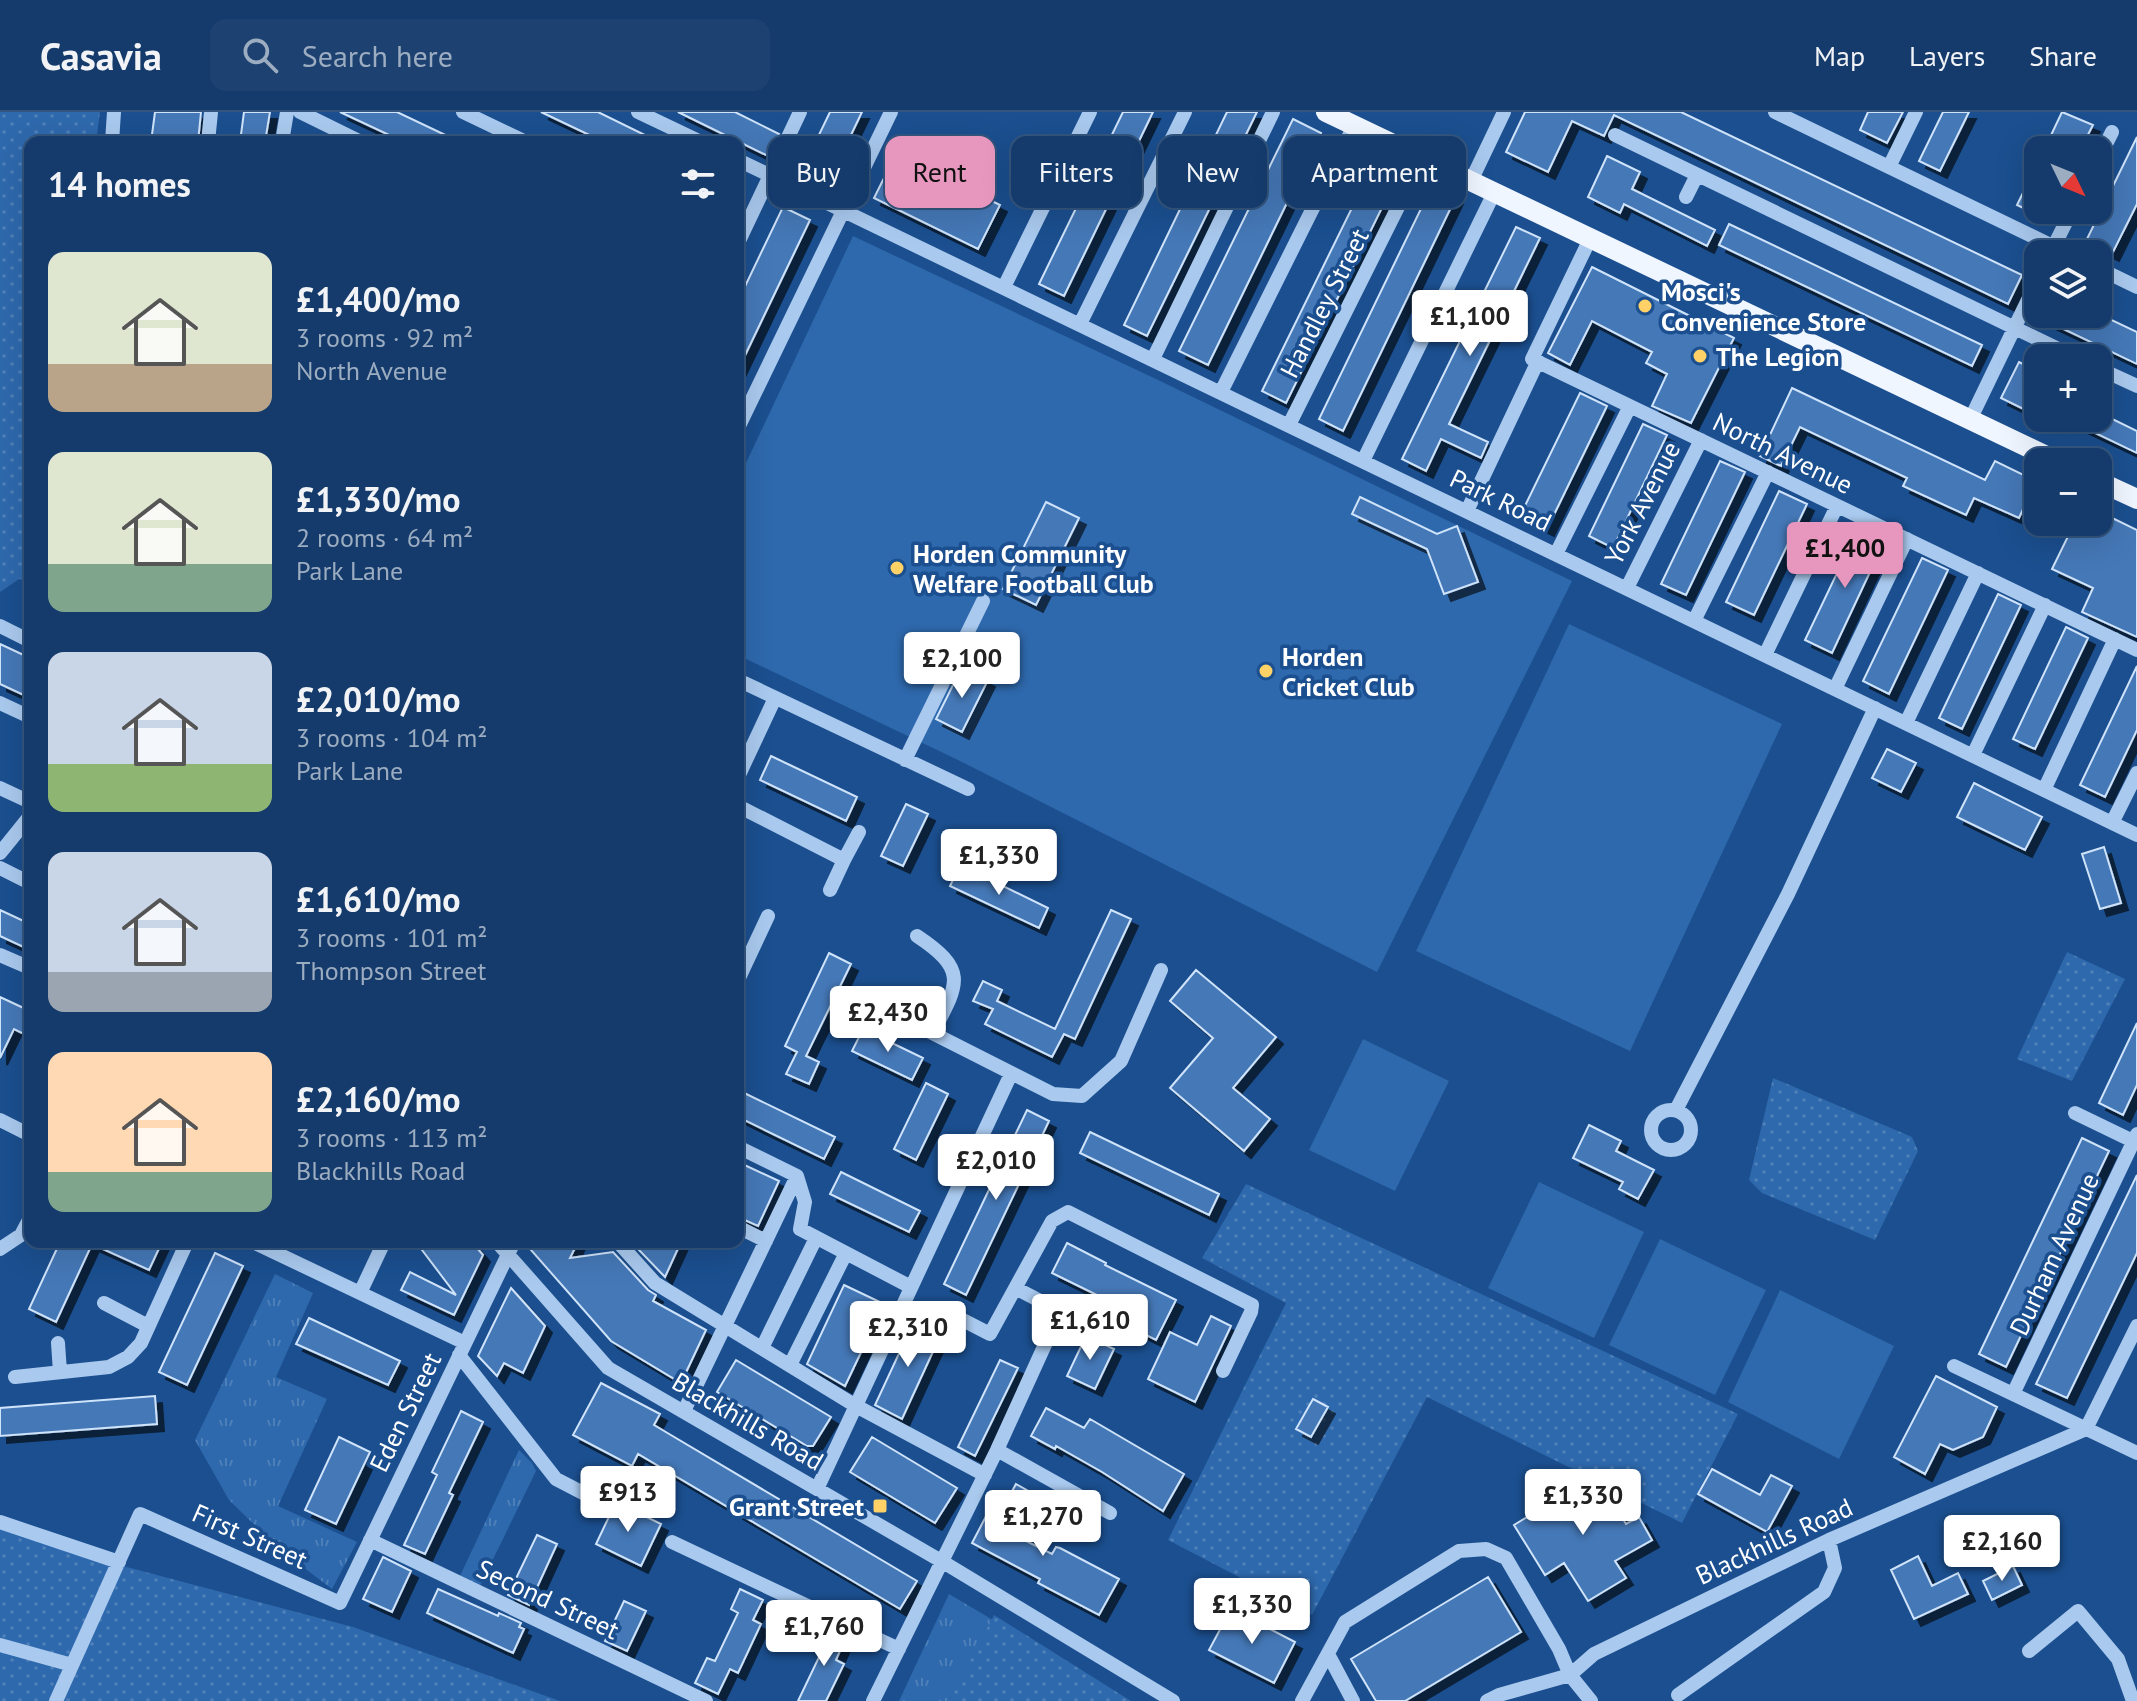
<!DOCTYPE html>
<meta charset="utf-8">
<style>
body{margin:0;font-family:"PT Sans",sans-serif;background:#1d4271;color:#f1f3f6;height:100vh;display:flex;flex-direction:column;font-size:30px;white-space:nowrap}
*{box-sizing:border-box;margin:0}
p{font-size:26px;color:#9dadc1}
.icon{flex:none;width:44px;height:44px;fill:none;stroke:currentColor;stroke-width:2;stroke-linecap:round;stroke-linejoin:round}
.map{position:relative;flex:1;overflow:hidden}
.details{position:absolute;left:24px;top:24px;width:720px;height:1112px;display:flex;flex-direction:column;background:#143b6b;border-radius:16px;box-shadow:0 8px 32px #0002,0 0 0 2px #33557e}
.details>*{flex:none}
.banner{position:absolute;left:768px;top:24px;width:760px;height:72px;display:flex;gap:16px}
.needle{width:52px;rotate:133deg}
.buttons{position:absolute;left:2024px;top:24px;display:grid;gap:16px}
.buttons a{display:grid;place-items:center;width:88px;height:88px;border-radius:16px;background:#143b6b;box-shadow:0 8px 32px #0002,0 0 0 2px #33557e;font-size:40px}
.price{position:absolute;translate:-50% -68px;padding:0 18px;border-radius:8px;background:#fff;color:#222;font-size:26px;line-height:52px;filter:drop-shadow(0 2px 4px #0008)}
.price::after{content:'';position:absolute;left:50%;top:48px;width:24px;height:18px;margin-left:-12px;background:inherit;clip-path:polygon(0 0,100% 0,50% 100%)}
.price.active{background:#e797bd;color:#111}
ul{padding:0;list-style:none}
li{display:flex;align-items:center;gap:24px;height:200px;padding:0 24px}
li span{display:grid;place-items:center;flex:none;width:224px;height:160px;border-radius:16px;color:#555}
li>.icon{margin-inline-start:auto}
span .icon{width:96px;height:96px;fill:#fffc;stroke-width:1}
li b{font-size:34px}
h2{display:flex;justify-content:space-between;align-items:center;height:96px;padding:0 24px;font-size:34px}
.tag{padding:0 28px;border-radius:16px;background:#143b6b;box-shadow:0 8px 32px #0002,0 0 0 2px #33557e;font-size:28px;line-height:72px}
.tag.active{background:#e797bd;color:#111}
header{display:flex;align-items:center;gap:48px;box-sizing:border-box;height:112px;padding:0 40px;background:#143b6b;border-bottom:2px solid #33557e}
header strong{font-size:38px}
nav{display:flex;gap:44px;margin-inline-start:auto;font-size:28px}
.search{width:560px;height:72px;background:#1d4271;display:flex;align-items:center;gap:20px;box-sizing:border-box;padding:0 28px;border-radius:16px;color:#9dadc1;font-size:30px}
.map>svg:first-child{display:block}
.grass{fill:url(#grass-tufts)}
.park{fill:url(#park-dots)}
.pitch{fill:#2e69ad}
.building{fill:#4478b7;stroke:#cfe3fa;stroke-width:2;filter:url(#shadow)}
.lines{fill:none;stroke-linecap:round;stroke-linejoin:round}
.minor{stroke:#a9c9ee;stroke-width:14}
.major{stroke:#f0f6ff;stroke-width:20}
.poi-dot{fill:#ffd166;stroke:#1b4f8f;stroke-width:3}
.labels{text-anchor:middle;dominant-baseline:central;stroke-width:7;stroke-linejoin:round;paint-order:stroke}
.poi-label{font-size:26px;font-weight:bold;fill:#fff;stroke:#1b4f8f;text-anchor:start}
.street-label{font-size:26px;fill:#fff;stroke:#1b4f8f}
</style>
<header>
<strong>Casavia</strong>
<div class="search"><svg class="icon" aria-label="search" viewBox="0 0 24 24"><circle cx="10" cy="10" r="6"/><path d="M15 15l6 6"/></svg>Search here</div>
<nav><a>Map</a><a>Layers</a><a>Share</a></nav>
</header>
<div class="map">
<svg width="2137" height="1589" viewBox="0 0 2137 1589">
<defs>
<pattern id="grass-tufts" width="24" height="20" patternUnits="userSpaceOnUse" patternTransform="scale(2)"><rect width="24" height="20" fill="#2e69ad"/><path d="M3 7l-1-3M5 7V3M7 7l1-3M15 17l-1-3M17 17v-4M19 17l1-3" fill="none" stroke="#4d80b9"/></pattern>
<pattern id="park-dots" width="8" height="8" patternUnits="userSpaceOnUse" patternTransform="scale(2)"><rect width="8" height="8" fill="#2e69ad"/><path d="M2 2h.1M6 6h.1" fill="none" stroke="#4d80b9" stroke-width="1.8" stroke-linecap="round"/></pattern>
<filter id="shadow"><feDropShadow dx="7" dy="7" stdDeviation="0" flood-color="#0009"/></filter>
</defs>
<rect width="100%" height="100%" fill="#1b4f8f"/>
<path class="grass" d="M 275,1162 L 313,1181 L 276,1265 L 327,1287 L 278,1394 L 357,1430 L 332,1477 L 279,1437 L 229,1388 L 195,1328 Z
M 519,1338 L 532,1351 L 536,1359 L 480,1474 L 460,1464 Z
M 949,1482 L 993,1508 L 949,1589 L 899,1589 Z"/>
<path class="park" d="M 0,0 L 100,0 L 96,30 L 30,30 L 30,451 L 27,468 L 19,467 L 0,480 Z
M 2067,840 L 2125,867 L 2072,969 L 2017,947 Z
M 1773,966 L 1912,1025 L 1918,1039 L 1875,1128 L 1762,1081 L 1749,1068 Z
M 1246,1072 L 1738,1302 L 1682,1411 L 1427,1285 L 1312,1503 L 1168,1428 L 1286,1191 L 1202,1146 Z
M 0,1409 L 89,1445 L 353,1515 L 560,1589 L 0,1589 Z
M 994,1503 L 1131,1589 L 949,1589 Z"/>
<path class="pitch" d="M 853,124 L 1154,266 L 1572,469 L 1377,860 L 958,648 L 738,543 L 738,368 Z
M 1569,512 L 1782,612 L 1630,939 L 1416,839 Z
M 1363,927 L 1449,969 L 1395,1079 L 1309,1038 Z
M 1539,1070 L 1644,1120 L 1594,1226 L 1488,1176 Z
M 1660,1127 L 1766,1178 L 1715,1283 L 1609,1233 Z
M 1780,1178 L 1894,1234 L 1839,1347 L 1728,1290 Z"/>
<path class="building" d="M 155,0 L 201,0 L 198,30 L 151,30 Z
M 244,0 L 270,0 L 265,30 L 240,30 Z
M 340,0 L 397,0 L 460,30 L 404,30 Z
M 541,0 L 598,0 L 659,30 L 604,30 Z
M 678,0 L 735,0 L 779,22 L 768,44 Z
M 830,0 L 862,0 L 828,71 L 802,58 Z
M 1123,0 L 1153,0 L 1064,184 L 1039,172 Z
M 1227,0 L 1257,0 L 1147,224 L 1124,213 Z
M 1525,0 L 1681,0 L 2022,163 L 2008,192 L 1614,3 L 1604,24 L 1572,9 L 1548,60 L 1506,40 Z
M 1868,0 L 1903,0 L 1887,31 L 1860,18 Z
M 1943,0 L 1969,0 L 1940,59 L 1919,49 Z
M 2062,0 L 2093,13 L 2080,38 L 2044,38 Z
M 1293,7 L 1321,21 L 1208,253 L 1179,239 Z
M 2137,25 L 2137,92 L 2112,142 L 2086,129 Z
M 896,42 L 1000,93 L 978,137 L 874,86 Z
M 1607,44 L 1640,60 L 1632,77 L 1715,118 L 1707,134 L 1624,92 L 1620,101 L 1588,85 Z
M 1376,47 L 1400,59 L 1286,291 L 1262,279 Z
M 2038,50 L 2038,103 L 2017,93 Z
M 1432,74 L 1456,85 L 1343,319 L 1319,307 Z
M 783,95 L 810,108 L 738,258 L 738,189 Z
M 1729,112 L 1982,233 L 1972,254 L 1719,133 Z
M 1516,115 L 1540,126 L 1449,312 L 1488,330 L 1481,346 L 1441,327 L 1426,359 L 1402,347 Z
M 1592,155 L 1734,226 L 1691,311 L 1652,294 L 1667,262 L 1646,251 L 1652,240 L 1592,209 L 1570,253 L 1548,241 Z
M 2032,202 L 2099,202 L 2137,220 L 2137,252 Z
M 2019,250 L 2038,260 L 2038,304 L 2001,286 Z
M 1792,276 L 1985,368 L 1995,349 L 2036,369 L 2019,406 L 1974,386 L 1966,403 L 1903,374 L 1907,366 L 1800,315 L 1781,354 L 1760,344 Z
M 1580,281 L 1607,294 L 1547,417 L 1520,404 Z
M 2098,300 L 2137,319 L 2137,341 L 2064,306 L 2098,306 Z
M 1643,312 L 1667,323 L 1613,436 L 1589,424 Z
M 1720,349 L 1745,360 L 1686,483 L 1661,472 Z
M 1779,379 L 1807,392 L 1754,503 L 1726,490 Z
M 1360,385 L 1437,422 L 1457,414 L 1478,470 L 1444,482 L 1427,437 L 1352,402 Z
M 1046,390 L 1079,406 L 1036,493 L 1003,477 Z
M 2098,399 L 2137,418 L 2137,525 L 2082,500 L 2093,476 L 2052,457 L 2075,410 L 2098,410 Z
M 1859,415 L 1885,428 L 1832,541 L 1805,528 Z
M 1922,446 L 1948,458 L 1889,582 L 1863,569 Z
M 1998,482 L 2021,493 L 1962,617 L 1939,606 Z
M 2066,515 L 2088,526 L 2035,637 L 2013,627 Z
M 0,532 L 30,546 L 30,586 L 0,572 Z
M 2137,554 L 2137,618 L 2105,685 L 2080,673 Z
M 962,555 L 988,568 L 962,620 L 936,607 Z
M 1887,637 L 1916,651 L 1901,680 L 1872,666 Z
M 771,644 L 857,685 L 846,709 L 760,668 Z
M 1974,671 L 2042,705 L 2025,738 L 1957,705 Z
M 906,692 L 928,702 L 903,754 L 881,744 Z
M 2104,735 L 2121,791 L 2100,797 L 2082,742 Z
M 960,753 L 1048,796 L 1039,816 L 950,774 Z
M 0,798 L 30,812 L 30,838 L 0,824 Z
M 1111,798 L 1131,807 L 1075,927 L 1064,922 L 1052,945 L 985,912 L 993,897 L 973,889 L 983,869 L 1002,878 L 997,889 L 1055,917 Z
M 829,841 L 851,852 L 806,944 L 819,950 L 809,972 L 786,962 L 797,940 L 785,934 Z
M 1196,858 L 1276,925 L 1233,976 L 1270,1007 L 1244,1039 L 1170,976 L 1213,926 L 1170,889 Z
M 0,885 L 30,899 L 30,925 L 14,917 L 0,946 Z
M 2137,911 L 2137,973 L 2123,1003 L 2099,991 Z
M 863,917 L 923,946 L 912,968 L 852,939 Z
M 926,971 L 948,982 L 916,1048 L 894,1037 Z
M 738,978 L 835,1025 L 824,1047 L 738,1005 Z
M 1027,998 L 1049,1009 L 966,1183 L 944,1172 Z
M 1589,1013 L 1621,1029 L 1616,1039 L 1654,1058 L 1638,1087 L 1619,1077 L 1623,1070 L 1573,1046 Z
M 1090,1020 L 1219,1082 L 1209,1103 L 1080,1041 Z
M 2082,1026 L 2109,1039 L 2006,1255 L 1979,1242 Z
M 738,1050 L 779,1069 L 758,1114 L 738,1105 Z
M 841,1060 L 920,1099 L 909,1120 L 830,1082 Z
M 2137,1063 L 2137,1141 L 2067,1286 L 2036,1272 Z
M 60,1130 L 162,1130 L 149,1158 L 92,1132 L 56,1210 L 29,1197 Z
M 416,1130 L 472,1130 L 483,1143 L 454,1203 L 401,1178 L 410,1160 L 456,1183 Z
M 524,1130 L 578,1130 L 570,1146 L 613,1140 L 648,1178 L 656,1183 L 653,1189 L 706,1218 L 681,1271 L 611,1229 Z
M 641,1130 L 681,1130 L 665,1165 L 637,1136 Z
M 1067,1131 L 1106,1151 L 1105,1153 L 1176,1188 L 1156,1228 L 1130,1215 L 1132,1210 L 1095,1192 L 1099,1184 L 1052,1161 Z
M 215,1141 L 243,1154 L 187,1273 L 159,1260 Z
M 844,1173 L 884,1192 L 845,1274 L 807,1252 Z
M 511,1176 L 545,1214 L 523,1261 L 504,1251 L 497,1264 L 478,1244 Z
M 1211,1204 L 1231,1214 L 1195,1290 L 1148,1267 L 1170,1220 L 1197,1233 Z
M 309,1206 L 400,1249 L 388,1273 L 296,1232 Z
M 915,1207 L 942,1220 L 902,1307 L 875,1293 Z
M 1086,1224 L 1114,1237 L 1095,1277 L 1067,1264 Z
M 736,1248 L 831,1305 L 813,1334 L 807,1334 L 717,1280 Z
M 1000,1248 L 1018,1256 L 975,1344 L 958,1335 Z
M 1936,1264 L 1997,1295 L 1983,1325 L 1953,1338 L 1940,1332 L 1925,1362 L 1894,1345 Z
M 601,1271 L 660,1302 L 654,1313 L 917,1469 L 900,1497 L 638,1342 L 632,1354 L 573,1323 Z
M 155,1284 L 157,1312 L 0,1324 L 0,1296 Z
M 1313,1287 L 1328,1295 L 1311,1325 L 1296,1317 Z
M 1046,1296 L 1084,1316 L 1090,1307 L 1184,1362 L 1163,1399 L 1102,1360 L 1056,1334 L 1055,1337 L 1031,1324 Z
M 461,1299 L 483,1310 L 449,1381 L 453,1383 L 425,1442 L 404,1433 L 437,1363 L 432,1360 Z
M 339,1325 L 370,1340 L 336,1412 L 305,1398 Z
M 872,1325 L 957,1376 L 935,1411 L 850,1360 Z
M 1712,1357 L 1760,1383 L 1771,1363 L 1792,1374 L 1767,1420 L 1698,1382 Z
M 1596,1363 L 1626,1412 L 1639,1405 L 1652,1428 L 1615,1449 L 1626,1466 L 1588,1489 L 1564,1451 L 1545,1463 L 1514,1413 Z
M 1016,1372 L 1030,1380 L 1018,1403 L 1021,1405 L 1012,1422 L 1052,1442 L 1056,1435 L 1060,1436 L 1119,1467 L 1099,1503 L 1038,1471 L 1040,1467 L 972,1431 L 993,1391 L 1003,1396 Z
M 616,1390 L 661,1412 L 641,1454 L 596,1432 Z
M 537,1423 L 557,1432 L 529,1493 L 508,1483 Z
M 1918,1444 L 1932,1474 L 1958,1461 L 1968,1482 L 1914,1507 L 1891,1458 Z
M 383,1445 L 411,1459 L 392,1500 L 363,1487 Z
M 2013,1454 L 2022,1473 L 1992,1488 L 1983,1469 Z
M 1488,1465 L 1521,1520 L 1405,1589 L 1376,1589 L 1351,1547 Z
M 438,1477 L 498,1504 L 499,1501 L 521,1511 L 519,1515 L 524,1517 L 513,1541 L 427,1501 Z
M 740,1477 L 763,1488 L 753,1508 L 761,1512 L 738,1561 L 730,1557 L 718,1582 L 695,1571 L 707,1546 L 715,1549 L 738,1501 L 731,1497 Z
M 624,1489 L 646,1499 L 627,1539 L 605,1529 Z
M 1231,1497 L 1295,1530 L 1274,1571 L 1209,1538 Z
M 822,1516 L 845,1527 L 836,1548 L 844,1552 L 826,1589 L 798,1589 L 821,1541 L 813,1537 Z"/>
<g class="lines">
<path class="minor" d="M 300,0 L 361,30
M 463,0 L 526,30
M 638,0 L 701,30
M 1775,0 L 2069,142
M 1615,23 L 2077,246
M 112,30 L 114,0
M 208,30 L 211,0
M 282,30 L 287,0
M 738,48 L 2137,723
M 2098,48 L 2112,20
M 1889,55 L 1916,0
M 1471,69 L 1504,0
M 1686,85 L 1697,63
M 1590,127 L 1532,247 L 2137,538
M 738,131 L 800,0
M 2051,140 L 2072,98
M 2098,156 L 2137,175
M 1004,175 L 1090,0
M 1080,212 L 1185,0
M 1153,247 L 1273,0
M 2098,256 L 2137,274
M 1221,280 L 1354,14
M 1970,308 L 2038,167
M 1289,313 L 1422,47
M 738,316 L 891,0
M 1363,349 L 1494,81
M 1467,399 L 1538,249
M 1556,442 L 1630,294
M 1627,476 L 1701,328
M 1694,509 L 1768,360
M 0,514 L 30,529
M 1765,543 L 1837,394
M 738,568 L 968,677
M 1835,577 L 1907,427
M 0,591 L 30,605
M 1906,611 L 1978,461
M 1973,643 L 2045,493
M 905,648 L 983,489
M 738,665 L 775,586
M 0,676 L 30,690
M 2044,678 L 2115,527
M 738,694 L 844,748 L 859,720
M 2112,711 L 2137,661
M 0,741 L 30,704
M 0,756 L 30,771
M 830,778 L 844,748
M 917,824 C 968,858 959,871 933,920
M 0,843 L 30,856
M 738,868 L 768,804
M 871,890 L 1053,982 L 1082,984 L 1121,949 L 1161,858
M1651 1018a20 20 0 1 1 40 0a20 20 0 1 1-40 0Z
M 1676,998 L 1788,782 L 1875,596
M 2075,1001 L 2137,1031
M 0,1008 L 30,1023
M 738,1035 L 797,1064 L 805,1090 L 800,1117 L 911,1175
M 738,1115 L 766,1129
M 253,1130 L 465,1231
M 497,1130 L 608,1256 L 943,1450 L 1173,1589
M 618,1130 L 655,1171 L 856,1294 L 985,1363
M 0,1137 L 21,1123 L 30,1106
M 360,1181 L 384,1130
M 104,1191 L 148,1214
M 953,1203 L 990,1222 L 1052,1109 L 1068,1100 L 1252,1193 L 1251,1200 L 1223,1259
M 58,1231 L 60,1260
M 762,1236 L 816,1126
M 459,1243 L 556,1367 L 583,1381
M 790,1253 L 846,1141
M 1954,1254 L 2137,1341
M 15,1265 L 109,1255 L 128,1245 L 141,1231 L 187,1130
M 2013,1282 L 2137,1022
M 684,1299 L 797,1064
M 997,1338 L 1110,1401
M 817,1377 L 1011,962
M 0,1410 L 119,1450
M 370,1428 L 706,1589
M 672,1430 L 899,1537
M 0,1533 L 72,1553
M 2029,1539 L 2078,1499 L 2118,1547 L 2133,1589
M 1328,1542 L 1353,1589
M 1678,1583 L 1824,1480 L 1835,1456 L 1829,1428
M 56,1589 L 140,1402 L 340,1491 L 514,1130
M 873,1589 L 997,1338 L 1053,1215 L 1048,1193 L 1017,1177
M 1302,1589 L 1345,1510 L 1459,1439 L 1486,1437 L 1506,1446 L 1559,1537 L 1570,1563 L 1591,1589
M 1487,1589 L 1499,1583 L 1570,1563 L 1594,1542 L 1829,1428 L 2086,1317 L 2137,1214"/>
<path class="major" d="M 1326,0 L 2059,350
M 2098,369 L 2137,387"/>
</g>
<g class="poi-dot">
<circle cx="1645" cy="194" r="8"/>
<circle cx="1700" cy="244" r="8"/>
<circle cx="897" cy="456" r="8"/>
<circle cx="1266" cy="559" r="8"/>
<rect x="872" y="1386" width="16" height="16" rx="4"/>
</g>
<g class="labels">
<g class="poi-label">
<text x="1661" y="179">Mosci's<tspan x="1661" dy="30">Convenience Store</tspan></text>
<text x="1716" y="244">The Legion</text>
<text x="913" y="441">Horden Community<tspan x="913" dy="30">Welfare Football Club</tspan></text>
<text x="1282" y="544">Horden<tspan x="1282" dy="30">Cricket Club</tspan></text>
<text x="864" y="1394" text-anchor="end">Grant Street</text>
</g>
<g class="street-label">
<text transform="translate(1324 191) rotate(-63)">Handley Street</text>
<text transform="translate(1783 341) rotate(26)">North Avenue</text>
<text transform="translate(1501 388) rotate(26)">Park Road</text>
<text transform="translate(1642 391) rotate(-63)">York Avenue</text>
<text transform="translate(2054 1142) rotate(-65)">Durham Avenue</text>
<text transform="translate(405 1300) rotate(-64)">Eden Street</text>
<text transform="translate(748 1309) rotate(30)">Blackhills Road</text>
<text transform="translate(250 1424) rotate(24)">First Street</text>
<text transform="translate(1774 1429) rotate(-25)">Blackhills Road</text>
<text transform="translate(548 1487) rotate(25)">Second Street</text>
</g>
</g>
</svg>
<div class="buttons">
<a><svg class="needle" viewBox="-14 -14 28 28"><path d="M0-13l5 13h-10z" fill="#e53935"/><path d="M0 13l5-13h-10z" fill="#9dadc1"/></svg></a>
<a><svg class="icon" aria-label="layers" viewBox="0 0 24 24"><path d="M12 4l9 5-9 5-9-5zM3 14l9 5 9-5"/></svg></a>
<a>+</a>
<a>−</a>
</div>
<b class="price" style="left:1470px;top:246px">£1,100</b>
<b class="price active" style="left:1845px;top:478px">£1,400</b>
<b class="price" style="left:962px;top:588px">£2,100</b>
<b class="price" style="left:999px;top:785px">£1,330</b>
<b class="price" style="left:888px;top:942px">£2,430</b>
<b class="price" style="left:996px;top:1090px">£2,010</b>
<b class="price" style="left:1090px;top:1250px">£1,610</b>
<b class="price" style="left:908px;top:1257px">£2,310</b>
<b class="price" style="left:628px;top:1422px">£913</b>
<b class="price" style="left:1583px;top:1425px">£1,330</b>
<b class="price" style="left:1043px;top:1446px">£1,270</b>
<b class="price" style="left:2002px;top:1471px">£2,160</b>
<b class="price" style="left:1252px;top:1534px">£1,330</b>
<b class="price" style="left:824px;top:1556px">£1,760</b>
<div class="banner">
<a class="tag">Buy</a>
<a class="tag active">Rent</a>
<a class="tag">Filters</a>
<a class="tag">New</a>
<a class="tag">Apartment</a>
</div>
<section class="details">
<h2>14 homes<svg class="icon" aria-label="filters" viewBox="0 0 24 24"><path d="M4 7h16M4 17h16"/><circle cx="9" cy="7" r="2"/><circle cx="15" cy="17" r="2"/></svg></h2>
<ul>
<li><span style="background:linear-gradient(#dfe7d0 70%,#b9a48a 0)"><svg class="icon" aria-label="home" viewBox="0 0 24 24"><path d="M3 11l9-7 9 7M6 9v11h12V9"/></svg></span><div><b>£1,400/mo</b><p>3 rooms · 92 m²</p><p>North Avenue</p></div></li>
<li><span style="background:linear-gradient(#dfe7d0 70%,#7fa58c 0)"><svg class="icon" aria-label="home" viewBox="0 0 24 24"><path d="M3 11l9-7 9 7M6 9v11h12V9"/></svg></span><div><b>£1,330/mo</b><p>2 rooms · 64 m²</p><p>Park Lane</p></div></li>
<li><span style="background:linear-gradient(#c9d6e8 70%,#8fb573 0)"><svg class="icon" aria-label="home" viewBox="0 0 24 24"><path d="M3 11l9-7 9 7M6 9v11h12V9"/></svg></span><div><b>£2,010/mo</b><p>3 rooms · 104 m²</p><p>Park Lane</p></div></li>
<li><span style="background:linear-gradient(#c9d6e8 75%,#9aa5b1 0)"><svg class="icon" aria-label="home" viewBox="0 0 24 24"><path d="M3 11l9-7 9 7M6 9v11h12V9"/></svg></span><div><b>£1,610/mo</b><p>3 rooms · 101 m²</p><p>Thompson Street</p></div></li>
<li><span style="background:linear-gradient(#ffd9b3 75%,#7fa58c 0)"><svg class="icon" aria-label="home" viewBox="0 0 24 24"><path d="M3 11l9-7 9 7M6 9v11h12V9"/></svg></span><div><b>£2,160/mo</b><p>3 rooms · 113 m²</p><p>Blackhills Road</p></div></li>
</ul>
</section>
</div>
